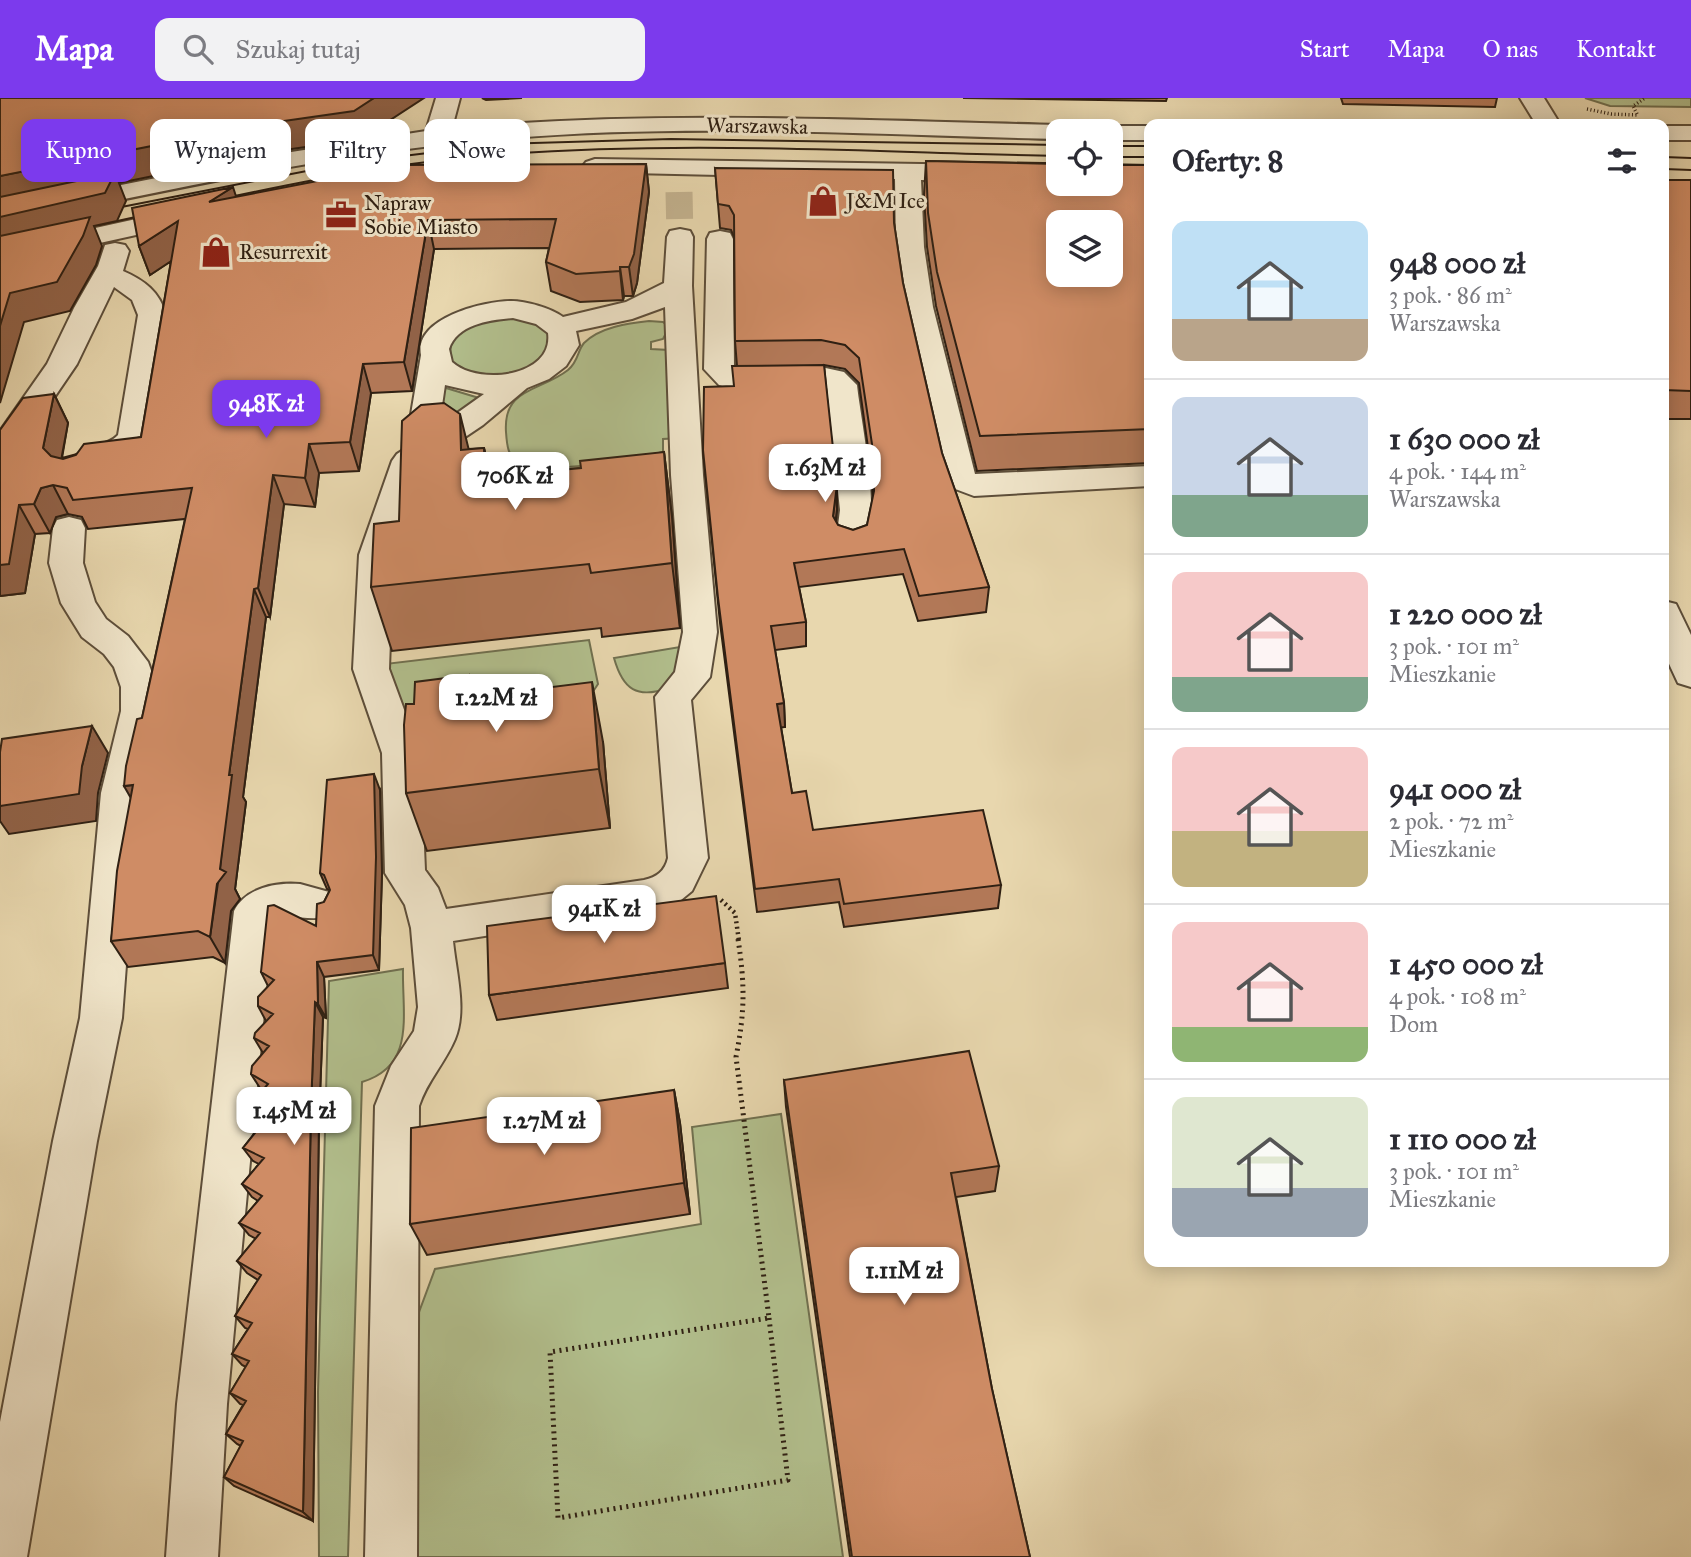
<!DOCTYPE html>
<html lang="pl">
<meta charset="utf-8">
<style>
body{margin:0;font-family:"IM FELL Great Primer",serif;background:#f2f2f3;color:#2b2b33;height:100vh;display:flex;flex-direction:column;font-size:26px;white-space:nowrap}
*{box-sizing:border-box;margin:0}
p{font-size:23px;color:#7c7c81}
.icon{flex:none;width:38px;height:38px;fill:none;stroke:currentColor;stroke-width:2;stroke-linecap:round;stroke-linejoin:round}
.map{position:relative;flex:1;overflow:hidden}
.panel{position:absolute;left:1144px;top:21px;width:525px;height:1148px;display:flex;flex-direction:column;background:#fff;border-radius:14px;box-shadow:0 4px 18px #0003}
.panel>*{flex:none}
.top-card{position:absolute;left:21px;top:21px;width:665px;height:63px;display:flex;gap:14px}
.buttons{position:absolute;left:1046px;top:21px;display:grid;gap:14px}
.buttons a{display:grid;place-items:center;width:77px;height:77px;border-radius:14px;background:#fff;box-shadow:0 4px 18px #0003;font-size:35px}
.price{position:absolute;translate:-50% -60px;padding:0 16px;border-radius:14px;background:#fff;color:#222;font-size:23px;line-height:46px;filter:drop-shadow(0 2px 4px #0008)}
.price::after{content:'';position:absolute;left:50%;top:42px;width:21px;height:16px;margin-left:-10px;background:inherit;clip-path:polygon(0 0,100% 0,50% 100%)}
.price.on{background:#7c3aed;color:#fff}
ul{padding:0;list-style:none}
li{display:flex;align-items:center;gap:21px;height:175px;padding:0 28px}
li+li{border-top:2px solid #e1e1e2}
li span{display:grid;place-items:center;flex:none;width:196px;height:140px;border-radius:14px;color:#555}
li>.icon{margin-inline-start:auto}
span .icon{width:84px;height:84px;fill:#fffc;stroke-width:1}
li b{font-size:30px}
h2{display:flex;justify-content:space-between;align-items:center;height:84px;padding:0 28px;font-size:30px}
.pill{padding:0 24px;border-radius:14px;background:#fff;box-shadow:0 4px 18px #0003;font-size:24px;line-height:63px}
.pill.on{background:#7c3aed;color:#fff}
header{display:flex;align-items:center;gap:42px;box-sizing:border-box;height:98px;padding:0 35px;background:#7c3aed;color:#fff}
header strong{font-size:33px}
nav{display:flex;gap:38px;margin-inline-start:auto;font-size:24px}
.search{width:490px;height:63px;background:#f2f2f3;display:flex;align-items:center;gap:18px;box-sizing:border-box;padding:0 24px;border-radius:14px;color:#7c7c81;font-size:26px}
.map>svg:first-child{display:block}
.green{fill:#b2bf8d;stroke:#707050;stroke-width:2}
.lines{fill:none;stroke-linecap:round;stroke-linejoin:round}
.minor-tunnel{stroke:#c3b28f;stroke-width:27;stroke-dasharray:27 14;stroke-linecap:butt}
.minor-casing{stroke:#5d4e3a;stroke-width:4}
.path-far2{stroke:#2f2013;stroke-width:3.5;stroke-dasharray:1 2.5;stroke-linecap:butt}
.path-far1{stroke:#2f2013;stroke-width:4.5;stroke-dasharray:2 3.5;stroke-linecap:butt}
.path{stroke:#2f2013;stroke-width:5;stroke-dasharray:2 4.5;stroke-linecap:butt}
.minor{fill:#f0e5ca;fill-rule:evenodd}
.tram{stroke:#2f2013;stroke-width:2}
.wall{fill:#b27857;stroke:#2f2013;stroke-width:2;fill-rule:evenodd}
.shaded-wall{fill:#916247;stroke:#2f2013;stroke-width:2}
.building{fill:#cf8c65;stroke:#2f2013;stroke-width:2;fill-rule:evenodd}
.labels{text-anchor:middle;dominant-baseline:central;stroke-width:6;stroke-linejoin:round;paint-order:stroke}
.far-street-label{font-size:21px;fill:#2f2013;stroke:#f0e5ca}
.far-poi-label{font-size:21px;fill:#2f2013;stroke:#f0e5ca;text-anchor:start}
</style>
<header>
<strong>Mapa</strong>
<div class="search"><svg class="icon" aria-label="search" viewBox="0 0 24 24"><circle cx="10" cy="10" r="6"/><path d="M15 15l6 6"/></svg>Szukaj tutaj</div>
<nav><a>Start</a><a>Mapa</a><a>O nas</a><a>Kontakt</a></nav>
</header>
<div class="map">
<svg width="1691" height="1459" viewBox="0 0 1691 1459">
<rect width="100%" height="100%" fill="#e8d7ae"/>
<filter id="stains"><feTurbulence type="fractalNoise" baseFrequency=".00286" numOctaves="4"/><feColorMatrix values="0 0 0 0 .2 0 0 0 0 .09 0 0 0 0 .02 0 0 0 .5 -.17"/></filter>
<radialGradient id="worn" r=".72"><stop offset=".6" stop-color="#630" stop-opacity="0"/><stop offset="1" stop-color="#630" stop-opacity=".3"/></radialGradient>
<path class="green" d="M 1585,0 L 1691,0 L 1691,9 L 1610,8 Z
M 522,219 L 548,230 L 550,259 C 509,279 493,290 452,264 C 440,224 495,220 522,219 Z
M 649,223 L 663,224 L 669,229 L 663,241 L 651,244 L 651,251 L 669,252 L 681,340 L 663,341 L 663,361 L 544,371 L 518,368 C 508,356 507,349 506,334 C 503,289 540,294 568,272 C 579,263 577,253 584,245 C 600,229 629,225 649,223 Z
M 446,290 L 479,300 L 441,330 L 442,294 Z
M 589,542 L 598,586 L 594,592 L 581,600 L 421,622 L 400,614 L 385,566 Z
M 686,548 L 669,590 C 637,601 623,592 614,560 Z
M 403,871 C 402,917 416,968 362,984 L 348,1459 L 319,1459 L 318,1294 L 329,883 Z
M 781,1016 L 843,1459 L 418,1459 L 415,1225 L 435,1171 L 701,1126 L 692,1029 Z"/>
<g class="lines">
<path class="minor-tunnel" d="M 679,94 L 680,139"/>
<defs>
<path id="minor" d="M 436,0 L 460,0 L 452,30 C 654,12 856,22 1059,27 L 1068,29 L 1071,33 L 1059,33 L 1059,41 C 877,37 694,25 512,40 C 339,53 170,92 0,127 L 0,111 L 272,57 L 426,33 Z
M 1520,0 L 1544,0 L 1560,26 L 1536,26 Z
M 1111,28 L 1150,28 L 1150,42 L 1111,42 L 1111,33 L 1100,33 Z
M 1664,28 L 1691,28 L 1691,42 L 1664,42 Z
M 595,61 L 1059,68 L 1059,84 L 921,82 L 924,149 L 933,209 L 975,376 L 1150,368 L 1150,388 L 974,398 L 950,389 L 945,382 L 905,209 L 896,149 L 895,81 L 586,74 L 582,69 L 586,64 Z
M 186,110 L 195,112 L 199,118 L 195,124 L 0,167 L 0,151 Z
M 680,131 L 690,133 L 693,139 L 692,188 L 703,377 L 717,534 L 710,579 L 691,602 L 708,760 L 692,793 L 681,802 L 660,810 L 453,843 C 456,874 467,912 455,941 C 445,965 427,983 419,1008 L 417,1459 L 365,1459 L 375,1008 L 391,968 L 414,933 L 418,909 L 411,830 L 405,807 L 385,775 L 382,655 L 353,571 L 359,457 L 392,363 L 397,356 L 414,345 L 408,334 L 421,257 C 414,220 484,203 511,203 C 526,203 551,210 563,219 L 626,204 L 664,185 L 667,139 L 670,133 ZM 665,209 L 671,377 L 683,534 L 675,574 L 655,599 L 668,760 C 665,773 657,779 644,782 L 446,811 L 438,790 L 425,772 L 420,655 L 389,571 L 393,457 L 422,368 L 483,327 L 527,290 L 549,281 L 566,268 L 579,247 L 576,233 L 632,221 ZM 513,220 L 536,226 L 548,235 C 554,279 478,288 452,264 L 449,251 C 457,226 490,222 513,220 ZM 445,287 L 484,296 L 439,328 Z
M 720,133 L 730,135 L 733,141 L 734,269 L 737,272 L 821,269 L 844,274 L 857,287 C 861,324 882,421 864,451 L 852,454 L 840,451 L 836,443 L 840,412 L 827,290 L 821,287 L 729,290 L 719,287 L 704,271 L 707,141 L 710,135 Z
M 115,145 L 125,147 L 129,153 L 123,173 C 144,182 160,194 166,217 L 148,339 L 134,357 L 88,372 L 77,369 L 72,362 C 82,347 106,350 118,337 L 138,217 L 132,202 L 114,189 L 77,266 L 11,363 L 0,366 L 0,333 L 47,266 L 74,210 L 98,168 L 105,147 Z
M 69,419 L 81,422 L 85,430 L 83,465 L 95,504 L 106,521 L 128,538 L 148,564 L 157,589 L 157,613 L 139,695 L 122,920 L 97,1043 L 27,1459 L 0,1459 L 0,1324 L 53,1043 L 80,920 L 101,695 L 121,613 L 121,589 L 114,569 L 104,556 L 82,539 L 61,505 L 49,465 L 53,430 L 57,422 Z
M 1664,503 L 1676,506 L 1691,537 L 1691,589 L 1678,585 L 1664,555 Z
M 300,786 L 329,794 L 335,806 L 329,818 C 310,824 293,815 273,821 L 227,1306 L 218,1459 L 166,1459 L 177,1306 L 234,813 C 246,790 275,784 300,786 Z"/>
</defs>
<use href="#minor" class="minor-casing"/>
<path class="path-far2" d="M 1587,11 L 1611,16 L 1638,17
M 1637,16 L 1633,8 L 1645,0"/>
<path class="path-far1" d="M 721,802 L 735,815 L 739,843"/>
<path class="path" d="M 738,841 C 745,887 745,913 736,959 L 769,1220
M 769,1220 L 788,1382 L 558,1420 L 550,1254 Z"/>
<use href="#minor" class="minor"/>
<path class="tram" d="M 1111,48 L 1150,48
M 1111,59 L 1150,59
M 1664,59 L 1691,60
M 1664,71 L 1691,72
M 216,102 C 300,84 385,67 472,59 C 666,41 864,54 1059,58
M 106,112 L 353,64 L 503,46 L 671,41 L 1059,47
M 99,127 L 154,115"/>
</g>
<path class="wall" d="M 482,0 L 522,0 L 486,2 Z
M 963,0 L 1167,0 L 1166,3 Z
M 1341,0 L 1497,0 L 1495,9 L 1343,6 Z
M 926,63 L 1150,67 L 1150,365 L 977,373 L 936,208 L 927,149 L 924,97 Z
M 646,66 L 649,94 L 637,185 L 633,198 L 624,198 L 623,202 L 580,204 L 551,193 L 546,164 L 549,150 L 434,151 L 412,293 L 371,295 L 359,373 L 319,375 L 315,409 L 284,406 L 270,519 L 266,519 L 243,699 L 246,704 L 235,791 L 240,801 L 231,813 L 225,865 L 213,859 L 128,869 L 111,843 L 142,620 L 185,421 L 88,431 L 82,419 L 68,416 L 56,419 L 50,435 L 35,436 L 25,495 L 0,498 L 0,332 L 54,296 L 68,325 L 62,360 L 141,339 L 171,163 L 150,177 L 139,148 L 236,99 Z
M 715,70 L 894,125 L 903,185 L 942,355 L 989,489 L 986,514 L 918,523 L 903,476 L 799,489 L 806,524 L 806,548 L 775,552 L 784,605 L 785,629 L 781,629 L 792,695 L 813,732 L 1001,787 L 998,810 L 844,829 L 839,804 L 757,814 L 720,525 L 703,352 L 734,288 L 737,268 L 735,243 L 734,139 L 731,132 L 720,130 ZM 824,267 L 845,271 L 859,285 L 871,371 L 873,399 L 867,427 L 853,432 L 838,427 L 836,424 L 837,412 Z
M 1664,82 L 1691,82 L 1691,321 L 1664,321 Z
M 484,350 L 491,379 L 581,370 L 664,354 L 672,419 L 680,530 L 602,539 L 601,530 L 392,553 L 371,489 L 399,423 L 469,351 Z
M 469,577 L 475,598 L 603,644 L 610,730 L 427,753 L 406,695 L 414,606 Z
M 380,692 L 382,775 L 379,872 L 324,879 L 326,920 L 323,919 L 319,1023 L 313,1423 L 234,1388 L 224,1379 L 241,1348 L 237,1346 L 226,1336 L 243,1307 L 240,1306 L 230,1295 L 246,1269 L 242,1267 L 232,1256 L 248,1231 L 245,1230 L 235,1218 L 258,1182 L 247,1175 L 237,1163 L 256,1141 L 249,1137 L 239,1125 L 258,1103 L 252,1099 L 242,1086 L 259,1066 L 253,1063 L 243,1050 L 261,1027 L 256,1025 L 247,1011 L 263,992 L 260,990 L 251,976 L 263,955 L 254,940 L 266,923 L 258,908 L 268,888 L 261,874 L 316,828 L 324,804 L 330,792 L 327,791 L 320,775 Z
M 725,865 L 728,890 L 497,922 L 489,897 Z
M 784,982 L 999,1068 L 995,1093 L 956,1099 L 992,1291 L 1030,1459 L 850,1459 L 786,1009 Z
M 674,992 L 680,1025 L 690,1116 L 427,1157 L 410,1126 Z"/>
<path class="shaded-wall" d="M 374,0 L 424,0 L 361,41 L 271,54 L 119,85 L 126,103 L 117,123 L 94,128 L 102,148 L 96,167 L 70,213 L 24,224 L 0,305 L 0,78 Z
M 646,66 L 649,94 L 637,185 L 633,198 L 629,169 Z
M 233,89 L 242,117 L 209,104 Z
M 428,122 L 434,151 L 412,293 L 404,264 Z
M 178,123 L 188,152 L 150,177 L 139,148 Z
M 620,169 L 624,198 L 623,202 L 620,173 Z
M 363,266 L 371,295 L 359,373 L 350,344 Z
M 54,296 L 68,325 L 58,379 L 43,350 Z
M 460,316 L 476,381 L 461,352 Z
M 309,346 L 319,375 L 315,409 L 305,380 Z
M 484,350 L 499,415 L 485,379 Z
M 664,354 L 672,419 L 680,530 L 672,465 Z
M 273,377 L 284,406 L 270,519 L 258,490 Z
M 53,387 L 68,416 L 56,419 L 50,435 L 34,406 L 41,390 Z
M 837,387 L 837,412 L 833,443 L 833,418 Z
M 19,407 L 35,436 L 25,495 L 0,498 L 0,467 Z
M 254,491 L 266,519 L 243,699 L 246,704 L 235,791 L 240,801 L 231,813 L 225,865 L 210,839 L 220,771 L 229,677 Z
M 469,577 L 486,637 L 472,599 Z
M 592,584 L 603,644 L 610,730 L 599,671 Z
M 784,605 L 785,629 L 778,630 L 777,606 Z
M 92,628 L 108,655 L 98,695 L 96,723 L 9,736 L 0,723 L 0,708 L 82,668 Z
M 374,676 L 380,692 L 382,775 L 379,872 L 373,857 Z
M 133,687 L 140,716 L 124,688 Z
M 317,864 L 324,879 L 326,920 L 318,906 Z
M 315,904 L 323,919 L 319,1023 L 313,1423 L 303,1414 L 311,1010 Z
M 674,992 L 680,1025 L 690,1116 L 684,1085 Z"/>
<path class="building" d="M 0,0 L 374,0 L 354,13 L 263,26 L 0,78 Z
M 926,63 L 1059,66 L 1059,86 L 1111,86 L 1111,67 L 1150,67 L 1150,331 L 980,338 L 937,174 L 928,115 ZM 1059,124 L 1111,124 L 1111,177 L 1059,177 Z
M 646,66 L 634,156 L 629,169 L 620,169 L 620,173 L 576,176 L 546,164 L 556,121 L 428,122 L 404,264 L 363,266 L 350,344 L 309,346 L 305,380 L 273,377 L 258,490 L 254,491 L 229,677 L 232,677 L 220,771 L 226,774 L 217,786 L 210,839 L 198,833 L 111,843 L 117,773 L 133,687 L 124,688 L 126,668 L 137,621 L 142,620 L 192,390 L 73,402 L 67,390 L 53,387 L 41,390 L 34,406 L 19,407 L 9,466 L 0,467 L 0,332 L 23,300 L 54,296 L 43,350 L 51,358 L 63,361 L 76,357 L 84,346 L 141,339 L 178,123 L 139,148 L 132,110 L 233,89 L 209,104 L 400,67 Z
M 715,70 L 893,72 L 894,125 L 903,185 L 942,355 L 989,489 L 919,498 L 904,451 L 794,465 L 806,524 L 771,528 L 784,605 L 777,606 L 792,695 L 806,693 L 813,732 L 983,712 L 1001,787 L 844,806 L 839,781 L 755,791 L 718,500 L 703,352 L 704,289 L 734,288 L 732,268 L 824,267 L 837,387 L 833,418 L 838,427 L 853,432 L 867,427 L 874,393 L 872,346 L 859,260 L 845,247 L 821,242 L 735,243 L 734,117 L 729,108 L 718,106 Z
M 115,75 L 105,95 L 0,119 L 0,99 Z
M 1664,82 L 1691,82 L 1691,293 L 1664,292 Z
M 90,119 L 83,138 L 57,184 L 10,195 L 0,228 L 0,138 Z
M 444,305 L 460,316 L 461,352 L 484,350 L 485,379 L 581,370 L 580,363 L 664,354 L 672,465 L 591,475 L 589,466 L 371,489 L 374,426 L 399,423 L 402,323 L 421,307 Z
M 469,577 L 472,599 L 592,584 L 599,671 L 406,695 L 404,627 L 406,606 L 414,606 L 415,584 Z
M 92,628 L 82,668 L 79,696 L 0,708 L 0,654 L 2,641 Z
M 374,676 L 376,759 L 373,857 L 317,864 L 318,906 L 315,904 L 311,1010 L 303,1414 L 224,1379 L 243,1343 L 226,1336 L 246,1303 L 230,1295 L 249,1263 L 232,1256 L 252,1225 L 235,1218 L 261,1177 L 237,1163 L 260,1135 L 239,1125 L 262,1098 L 242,1086 L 264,1060 L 243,1050 L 266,1021 L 247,1011 L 268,986 L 251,976 L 252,968 L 269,948 L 254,940 L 255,935 L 273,916 L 258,908 L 258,899 L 274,882 L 261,874 L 268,808 L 274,807 L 316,828 L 317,806 L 324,804 L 330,792 L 324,777 L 320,775 L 327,682 Z
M 716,798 L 725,865 L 489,897 L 487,828 Z
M 969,953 L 999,1068 L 951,1075 L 992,1291 L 1030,1459 L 852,1459 L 784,982 Z
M 674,992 L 684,1085 L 410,1126 L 411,1030 Z"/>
<defs>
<symbol id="shop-bare" viewBox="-9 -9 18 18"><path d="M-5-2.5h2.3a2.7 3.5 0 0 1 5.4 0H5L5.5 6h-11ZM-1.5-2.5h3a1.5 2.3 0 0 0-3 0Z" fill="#8f2418" stroke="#f0e5ca" stroke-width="2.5" paint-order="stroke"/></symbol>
<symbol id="office-bare" viewBox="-9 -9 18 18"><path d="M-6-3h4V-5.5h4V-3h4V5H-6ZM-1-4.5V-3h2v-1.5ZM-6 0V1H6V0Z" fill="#8f2418" stroke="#f0e5ca" stroke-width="2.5" paint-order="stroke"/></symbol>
</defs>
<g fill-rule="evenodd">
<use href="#shop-bare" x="801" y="81" width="44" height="44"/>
<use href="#office-bare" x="319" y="95" width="44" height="44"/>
<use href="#shop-bare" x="194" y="132" width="44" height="44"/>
</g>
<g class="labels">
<g class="far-street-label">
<text transform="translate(757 28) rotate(1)">Warszawska</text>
</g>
<g class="far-poi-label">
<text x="846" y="103">J&amp;M Ice</text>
<text x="364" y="105">Napraw<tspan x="364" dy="24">Sobie Miasto</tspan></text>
<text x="239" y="154">Resurrexit</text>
</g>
</g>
<rect width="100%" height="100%" filter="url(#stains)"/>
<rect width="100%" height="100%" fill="url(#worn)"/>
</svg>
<div class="buttons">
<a><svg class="icon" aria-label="locate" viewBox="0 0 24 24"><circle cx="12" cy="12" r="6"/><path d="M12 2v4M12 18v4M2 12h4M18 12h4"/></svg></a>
<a><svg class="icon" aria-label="layers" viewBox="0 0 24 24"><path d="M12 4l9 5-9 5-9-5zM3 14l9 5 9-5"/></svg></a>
</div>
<b class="price on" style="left:266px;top:342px">948K zł</b>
<b class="price" style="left:825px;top:406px">1.63M zł</b>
<b class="price" style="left:515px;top:414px">706K zł</b>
<b class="price" style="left:496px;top:636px">1.22M zł</b>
<b class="price" style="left:604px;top:847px">941K zł</b>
<b class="price" style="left:294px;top:1049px">1.45M zł</b>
<b class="price" style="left:544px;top:1059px">1.27M zł</b>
<b class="price" style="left:904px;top:1209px">1.11M zł</b>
<div class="top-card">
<a class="pill on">Kupno</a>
<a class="pill">Wynajem</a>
<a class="pill">Filtry</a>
<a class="pill">Nowe</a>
</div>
<section class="panel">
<h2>Oferty: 8<svg class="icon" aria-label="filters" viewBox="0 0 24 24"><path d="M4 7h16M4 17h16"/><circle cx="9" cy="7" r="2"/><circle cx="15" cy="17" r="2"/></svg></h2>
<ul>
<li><span style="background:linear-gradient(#bfe0f5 70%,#b9a48a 0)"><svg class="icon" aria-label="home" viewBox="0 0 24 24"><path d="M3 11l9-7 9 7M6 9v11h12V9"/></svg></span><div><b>948 000 zł</b><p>3 pok. · 86 m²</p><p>Warszawska</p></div></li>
<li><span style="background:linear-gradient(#c9d6e8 70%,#7fa58c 0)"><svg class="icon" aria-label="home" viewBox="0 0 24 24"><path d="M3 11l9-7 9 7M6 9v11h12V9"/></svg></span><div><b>1 630 000 zł</b><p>4 pok. · 144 m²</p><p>Warszawska</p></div></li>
<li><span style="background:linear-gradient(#f6c9c9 75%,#7fa58c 0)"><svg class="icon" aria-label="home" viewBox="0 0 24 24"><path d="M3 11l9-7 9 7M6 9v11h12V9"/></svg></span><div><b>1 220 000 zł</b><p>3 pok. · 101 m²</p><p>Mieszkanie</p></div></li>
<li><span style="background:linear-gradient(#f6c9c9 60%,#c2b280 0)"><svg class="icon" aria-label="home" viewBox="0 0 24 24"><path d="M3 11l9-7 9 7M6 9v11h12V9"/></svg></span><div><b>941 000 zł</b><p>2 pok. · 72 m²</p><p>Mieszkanie</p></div></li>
<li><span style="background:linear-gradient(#f6c9c9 75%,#8fb573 0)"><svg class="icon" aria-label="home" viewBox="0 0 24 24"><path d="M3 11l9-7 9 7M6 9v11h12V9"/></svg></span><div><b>1 450 000 zł</b><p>4 pok. · 108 m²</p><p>Dom</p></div></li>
<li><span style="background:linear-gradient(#dfe7d0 65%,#9aa5b1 0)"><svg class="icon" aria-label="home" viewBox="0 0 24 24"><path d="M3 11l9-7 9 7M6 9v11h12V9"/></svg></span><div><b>1 110 000 zł</b><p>3 pok. · 101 m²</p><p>Mieszkanie</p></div></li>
</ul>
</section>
</div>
